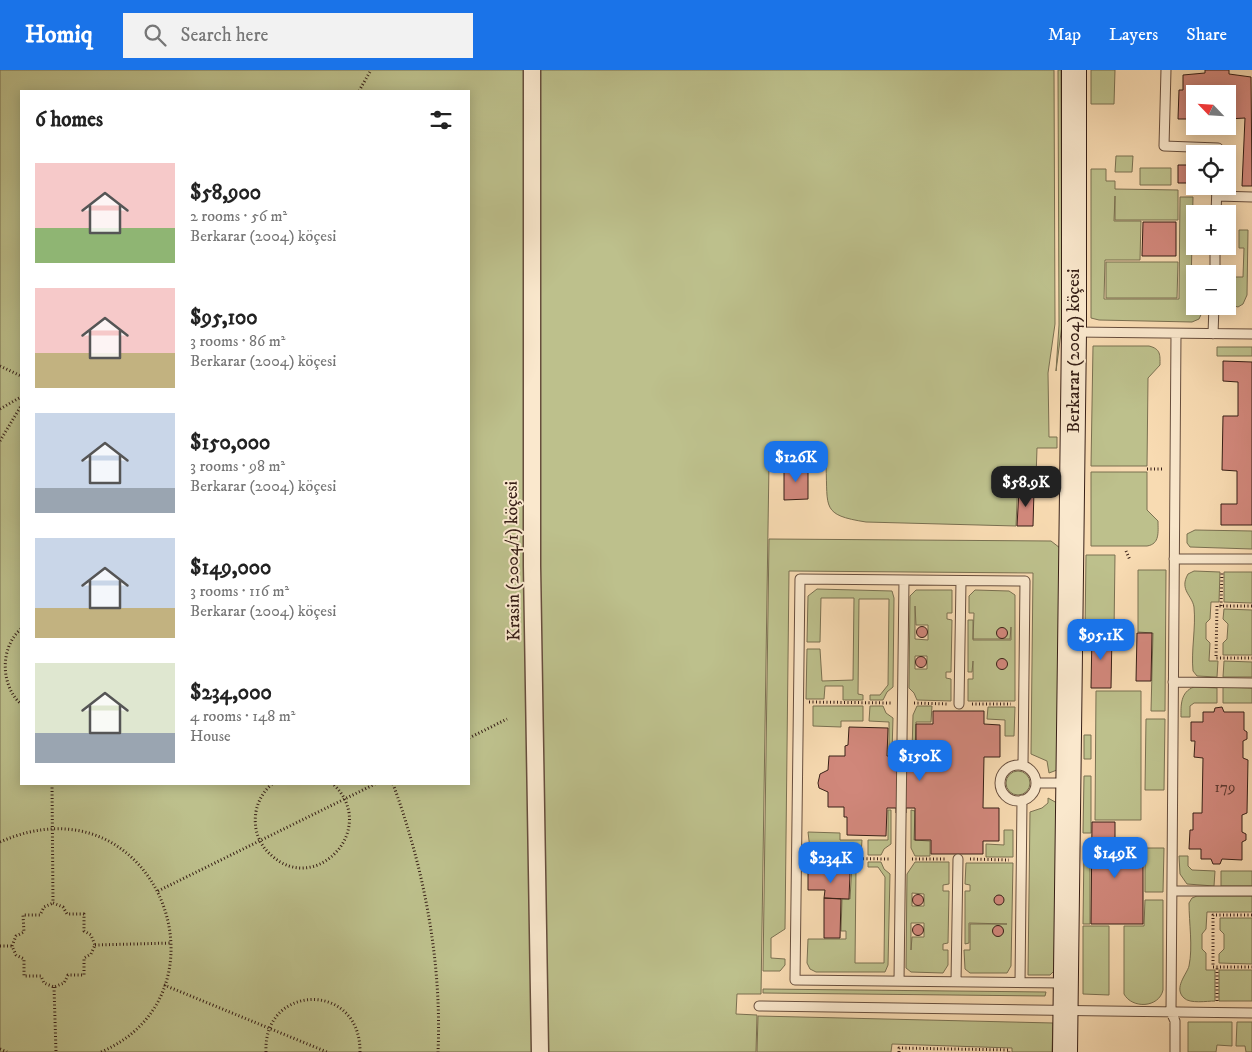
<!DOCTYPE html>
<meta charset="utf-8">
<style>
body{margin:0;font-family:"IM FELL DW Pica",serif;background:#f2f2f2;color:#222;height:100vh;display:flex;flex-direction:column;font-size:19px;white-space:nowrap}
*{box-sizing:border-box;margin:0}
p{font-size:16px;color:#767676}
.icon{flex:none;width:28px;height:28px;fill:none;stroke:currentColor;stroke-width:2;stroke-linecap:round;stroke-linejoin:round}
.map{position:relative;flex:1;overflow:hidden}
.details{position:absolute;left:20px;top:20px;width:450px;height:695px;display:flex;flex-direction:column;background:#fff;border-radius:0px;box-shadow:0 2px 12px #0003}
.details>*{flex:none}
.needle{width:32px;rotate:295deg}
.tools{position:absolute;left:1186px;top:15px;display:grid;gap:10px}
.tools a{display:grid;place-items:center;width:50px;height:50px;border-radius:0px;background:#fff;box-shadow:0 2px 12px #0003;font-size:25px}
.price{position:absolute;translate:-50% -42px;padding:0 11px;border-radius:10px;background:#1a73e8;color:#fff;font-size:16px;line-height:32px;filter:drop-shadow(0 1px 2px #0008)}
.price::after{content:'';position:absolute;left:50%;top:30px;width:15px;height:11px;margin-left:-8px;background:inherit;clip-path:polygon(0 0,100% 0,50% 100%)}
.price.active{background:#222;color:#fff}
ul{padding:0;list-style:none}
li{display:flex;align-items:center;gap:15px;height:125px;padding:0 15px}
li span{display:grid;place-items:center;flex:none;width:140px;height:100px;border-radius:0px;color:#555}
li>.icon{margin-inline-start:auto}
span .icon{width:60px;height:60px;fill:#fffc;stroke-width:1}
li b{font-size:21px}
h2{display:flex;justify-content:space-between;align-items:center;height:60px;padding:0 15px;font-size:21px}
header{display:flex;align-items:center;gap:30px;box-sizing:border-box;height:70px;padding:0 25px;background:#1a73e8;color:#fff}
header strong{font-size:24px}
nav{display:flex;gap:28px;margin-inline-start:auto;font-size:18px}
.search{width:350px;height:45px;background:#f2f2f2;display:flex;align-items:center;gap:12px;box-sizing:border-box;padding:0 18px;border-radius:0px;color:#767676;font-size:19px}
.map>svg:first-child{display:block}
.green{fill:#bdc08c;stroke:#7a7051;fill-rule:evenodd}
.building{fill:#d2887c;stroke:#371f16}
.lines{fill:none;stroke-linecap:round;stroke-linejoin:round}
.lane-casing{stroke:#674e3d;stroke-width:11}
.street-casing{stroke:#674e3d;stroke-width:19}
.secondary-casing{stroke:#371f16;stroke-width:26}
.path{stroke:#371f16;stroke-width:3;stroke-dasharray:1 2.5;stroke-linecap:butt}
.lane{stroke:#fae8cd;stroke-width:9}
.street{stroke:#fae8cd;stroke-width:16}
.secondary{stroke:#fae8cd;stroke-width:24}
.labels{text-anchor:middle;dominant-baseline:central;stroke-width:4;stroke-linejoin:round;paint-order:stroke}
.number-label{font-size:15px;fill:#5e3930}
.street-label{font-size:18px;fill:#371f16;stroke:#fae8cd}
</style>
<header>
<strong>Homiq</strong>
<div class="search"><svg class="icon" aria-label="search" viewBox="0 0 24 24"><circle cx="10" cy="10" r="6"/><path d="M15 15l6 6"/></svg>Search here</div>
<nav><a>Map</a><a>Layers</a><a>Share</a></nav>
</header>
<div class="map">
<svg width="1252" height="982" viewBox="0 0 1252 982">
<rect width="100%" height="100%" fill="#f8dbb2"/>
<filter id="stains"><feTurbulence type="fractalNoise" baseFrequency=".004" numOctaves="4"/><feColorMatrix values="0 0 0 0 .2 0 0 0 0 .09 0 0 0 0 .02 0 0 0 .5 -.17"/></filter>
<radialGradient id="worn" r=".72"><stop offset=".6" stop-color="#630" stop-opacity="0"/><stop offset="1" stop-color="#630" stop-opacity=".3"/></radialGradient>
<path class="green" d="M 0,0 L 1054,0 L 1055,254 L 1048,303 L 1049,367 L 1057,367 L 1057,378 L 1037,378 L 1036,408 L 1018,407 L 1016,456 L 866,452 C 821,445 828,438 826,396 L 769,393 L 761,924 L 737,924 L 736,944 L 757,945 L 756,982 L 0,982 ZM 21,21 L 469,21 L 469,714 L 21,714 Z
M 1058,0 L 1061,0 L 1062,255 L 1056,301 L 1059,255 Z
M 1091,0 L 1115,0 L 1114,34 L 1091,34 Z
M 1116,86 L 1133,86 L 1132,102 L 1115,102 Z
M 1140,98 L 1171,98 L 1171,115 L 1140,115 Z
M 1091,99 L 1106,99 L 1106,111 L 1115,111 L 1115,119 L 1178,120 L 1178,150 L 1115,150 L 1115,126 L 1114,151 L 1141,151 L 1140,190 L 1105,190 L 1104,229 L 1179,229 L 1180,127 L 1193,127 L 1191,217 L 1195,218 L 1195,236 L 1205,236 L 1199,249 L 1192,252 L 1099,250 L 1091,248 Z
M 1239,160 L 1248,160 L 1247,225 L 1243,234 L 1238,237 L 1228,234 L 1228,207 L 1243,207 L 1244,178 L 1239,178 Z
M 1106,192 L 1178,192 L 1177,228 L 1106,228 Z
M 1093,276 L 1149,276 C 1161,279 1160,285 1160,295 L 1148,308 L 1147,396 L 1091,396 Z
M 1217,277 L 1252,277 L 1252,286 L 1217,286 Z
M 1091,402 L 1147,402 L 1147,440 L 1158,451 C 1158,462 1160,474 1147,476 L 1091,476 Z
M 1195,460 L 1252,461 L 1252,479 L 1190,477 L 1187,473 L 1187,464 Z
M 769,469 L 1051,471 L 1060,478 L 1057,700 L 1049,703 L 1047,691 L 1031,684 L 1033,503 L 789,501 L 785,859 L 771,868 L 771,888 L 785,889 L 785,895 L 780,901 L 763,901 Z
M 1086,485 L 1115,485 L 1114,562 L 1085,562 Z
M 1138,500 L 1166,500 L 1165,641 L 1151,641 L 1153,563 L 1138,562 Z
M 1194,501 L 1220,502 L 1219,532 L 1211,532 L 1210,549 L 1206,553 L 1206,569 L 1210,573 L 1209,591 L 1218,591 L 1217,607 L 1197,606 L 1193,601 C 1191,580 1196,558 1194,537 C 1192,525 1179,520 1188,504 Z
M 1224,502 L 1252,502 L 1252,533 L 1224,532 Z
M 817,519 L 892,521 L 894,528 L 893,617 L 887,622 L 883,630 L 870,630 L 870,625 L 880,625 L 888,615 L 889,529 L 859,529 L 858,624 L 863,625 L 863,630 L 843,630 L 843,616 L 825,616 L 824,629 L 806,629 L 807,579 L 820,579 L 822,611 L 853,610 L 854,528 L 821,528 L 820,572 L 807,572 L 808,526 Z
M 916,520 L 952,520 L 952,543 L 947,543 L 947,549 L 952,550 L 951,602 L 946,602 L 946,608 L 951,609 L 951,631 L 917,630 L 914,623 L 909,618 L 910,526 ZM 915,536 L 916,555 L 928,555 L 928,570 L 915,569 ZM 915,586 L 927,586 L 927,599 L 915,599 Z
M 975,520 L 1009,521 L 1015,525 L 1015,631 L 968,631 L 968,609 L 973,609 L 973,591 L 972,602 L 968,602 L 968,550 L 973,550 L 973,570 L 1011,570 L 1011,557 L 1010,569 L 973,569 L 974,543 L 969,543 L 969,526 Z
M 1224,539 L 1252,540 L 1252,585 L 1223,585 L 1223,573 L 1227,569 L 1228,554 L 1223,549 Z
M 1224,591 L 1252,592 L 1252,607 L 1223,607 Z
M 1194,617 L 1217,618 L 1217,633 L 1194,633 L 1190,636 L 1190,647 L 1181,647 C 1181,636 1180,622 1194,617 Z
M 1223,617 L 1252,618 L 1252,633 L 1223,633 Z
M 1096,621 L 1141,621 L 1141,750 L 1095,750 Z
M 813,636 L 863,636 L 863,651 L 841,651 L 841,657 L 813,656 Z
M 870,636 L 883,636 L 886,643 L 893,648 L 892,682 L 889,682 L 889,652 L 869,651 Z
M 917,636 L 932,636 L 931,652 L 916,652 L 915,682 L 912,682 L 913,645 Z
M 988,637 L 1015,637 L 1014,666 L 1005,666 L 1005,650 L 987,649 Z
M 1146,649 L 1165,649 L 1164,720 L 1145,720 Z
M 1084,665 L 1091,665 L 1091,689 L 1084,689 Z
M1006 713a12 12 0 1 1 24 0a12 12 0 1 1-24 0Z
M 1084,706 L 1091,706 L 1091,763 L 1083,763 Z
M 1048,728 L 1057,733 L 1054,901 L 1050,905 L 1028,905 L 1030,742 L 1042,738 L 1048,733 Z
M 888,740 L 891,740 L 891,774 L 884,779 L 881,785 L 868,785 L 868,770 L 888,770 Z
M 911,740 L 915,741 L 914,770 L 930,771 L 930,786 L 915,786 L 911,778 Z
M 1004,760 L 1013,760 L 1013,787 L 986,787 L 986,774 L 1004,775 Z
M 808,762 L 840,763 L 840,770 L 862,770 L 861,785 L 815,785 L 810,779 Z
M 1084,778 L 1090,778 L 1090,854 L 1083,854 Z
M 1145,778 L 1164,778 L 1163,822 L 1145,822 Z
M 1179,786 L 1188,786 L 1188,796 L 1192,800 L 1215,801 L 1214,816 L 1187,814 L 1180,804 Z
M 809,791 L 861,792 L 861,797 L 856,797 L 855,893 L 884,893 L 885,807 L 878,797 L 868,797 L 868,792 L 881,792 L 884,799 L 890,804 L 888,895 L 885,902 L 816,902 L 810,899 L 807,893 L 808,869 L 846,869 L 846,861 L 841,861 L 842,829 L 850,829 L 852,794 L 839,794 L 838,802 L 809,802 Z
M 915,792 L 949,792 L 949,814 L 943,815 L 943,821 L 949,821 L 948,873 L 943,874 L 943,880 L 948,880 L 948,895 L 943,903 L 911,902 L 906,898 L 907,804 ZM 912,823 L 924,824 L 924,836 L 912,836 ZM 911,853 L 924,853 L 924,867 L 912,867 L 911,880 Z
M 966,793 L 1013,793 L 1011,896 L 1007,903 L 970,903 L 965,899 L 964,880 L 970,880 L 970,854 L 1007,854 L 969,853 L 969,873 L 965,874 L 965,821 L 970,821 L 970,815 L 965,814 Z
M 1221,801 L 1252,801 L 1252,816 L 1221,816 Z
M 1197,826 L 1252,826 L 1252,842 L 1207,842 L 1206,859 L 1202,864 L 1202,879 L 1206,883 L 1206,900 L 1215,900 L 1215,931 C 1207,931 1190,934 1184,928 C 1173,918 1187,904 1189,896 C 1193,877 1189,853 1189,833 L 1192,828 Z
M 1145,830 L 1163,830 L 1163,920 C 1159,938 1132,939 1124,924 L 1124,856 L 1144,856 Z
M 1220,848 L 1252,848 L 1252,894 L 1219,893 L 1219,884 L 1224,879 L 1224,864 L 1220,860 Z
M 1083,856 L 1109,856 L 1109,925 L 1083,924 Z
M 1219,900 L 1252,900 L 1252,931 L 1219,931 Z
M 763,919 L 1046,922 L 1045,926 L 763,923 Z
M 758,946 L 1053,953 L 1052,982 L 1012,982 L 1012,978 L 892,974 L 891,982 L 757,982 Z
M 1188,952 L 1232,952 L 1232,976 L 1217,975 L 1216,982 L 1188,982 Z
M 1237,952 L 1252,952 L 1252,982 L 1246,982 L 1245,976 L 1236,976 Z"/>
<path class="building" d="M 1205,0 L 1229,0 L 1229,4 L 1251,7 L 1252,116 L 1242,116 L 1245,48 L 1228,49 L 1228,24 L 1195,24 L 1195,49 L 1178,49 L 1179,20 L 1183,20 L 1183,5 L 1205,3 Z
M 1178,95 L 1195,95 L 1195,113 L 1178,113 Z
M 1143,152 L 1176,152 L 1176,186 L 1142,186 Z
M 1223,291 L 1252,292 L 1252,455 L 1221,455 L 1221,434 L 1237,434 L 1237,401 L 1222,400 L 1223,346 L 1238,346 L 1238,312 L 1223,311 Z
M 784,396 L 808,396 L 808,429 L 784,430 Z
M 1019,420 L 1034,421 L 1033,456 L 1017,456 Z
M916.5 562a5.5 5.5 0 1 1 11 0a5.5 5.5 0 1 1-11 0Z
M996.5 563a5.5 5.5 0 1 1 11 0a5.5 5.5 0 1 1-11 0Z
M 1092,563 L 1112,564 L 1111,618 L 1091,618 Z
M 1137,563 L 1152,563 L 1151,611 L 1136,611 Z
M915.5 592a5.5 5.5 0 1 1 11 0a5.5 5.5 0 1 1-11 0Z
M996.5 594a5.5 5.5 0 1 1 11 0a5.5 5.5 0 1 1-11 0Z
M 1222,637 L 1224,642 L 1244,642 L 1244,660 L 1247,662 L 1247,669 L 1243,671 L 1243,688 L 1248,690 L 1247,743 L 1242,745 L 1242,762 L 1246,764 L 1246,770 L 1242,772 L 1242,790 L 1222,789 L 1220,794 L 1213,794 L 1211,789 L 1201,789 L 1201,779 L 1189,779 L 1190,760 L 1193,760 L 1193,743 L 1202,743 L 1203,688 L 1194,687 L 1195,671 L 1191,671 L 1191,652 L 1203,652 L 1203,642 L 1214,642 L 1215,638 Z
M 933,641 L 984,641 L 984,654 L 1000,655 L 1000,687 L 984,687 L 983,738 L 999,738 L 999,771 L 983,771 L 983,784 L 931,784 L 931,770 L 915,770 L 915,738 L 906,738 L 906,743 L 896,743 L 896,738 L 887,738 L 886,766 L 847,765 L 847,747 L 844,747 L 844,737 L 828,737 L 828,722 L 819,718 L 818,713 L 820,704 L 828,700 L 829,686 L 845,686 L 845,676 L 848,675 L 849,657 L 888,658 L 887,686 L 897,686 L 897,681 L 907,681 L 906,686 L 916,686 L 916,654 L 933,654 Z
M 1092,752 L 1115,752 L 1115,778 L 1143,778 L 1143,854 L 1091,854 Z
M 839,794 L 852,795 L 852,803 L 839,803 Z
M 808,803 L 850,803 L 849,829 L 824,828 L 825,820 L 808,820 Z
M912.5 830a5.5 5.5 0 1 1 11 0a5.5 5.5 0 1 1-11 0Z
M994 830a5 5 0 1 1 10 0a5 5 0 1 1-10 0Z
M 824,828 L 841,829 L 840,868 L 824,868 Z
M912.5 860a5.5 5.5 0 1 1 11 0a5.5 5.5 0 1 1-11 0Z
M992.5 861a5.5 5.5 0 1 1 11 0a5.5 5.5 0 1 1-11 0Z"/>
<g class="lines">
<defs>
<path id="lane" d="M 1166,0 L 1164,76 L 1218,78 L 1218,84
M 1217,126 L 1252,127
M 1216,144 L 1217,116
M 1215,204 L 1215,176
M 1075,262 L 1252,264
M 1213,264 L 1214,236
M 1174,489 L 1252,489
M 1173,612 L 1252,613
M 959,634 L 961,511
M1000 713a18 18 0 1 1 36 0a18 18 0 1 1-36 0Z
M 1023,695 L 1025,511 L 800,509 L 795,910 L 1064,913
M 1036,713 L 1066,713
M 1173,821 L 1252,821
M 899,911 L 904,510
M 956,912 L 958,789
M 1020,912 L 1022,730
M 759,936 L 1252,943
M 1175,982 L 1175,951 L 1171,942 L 1176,264"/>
<path id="street" d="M 532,0 L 532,496 L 540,982"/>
<path id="secondary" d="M 1065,982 L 1074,262 L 1074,0"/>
</defs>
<use href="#lane" class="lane-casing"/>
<use href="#street" class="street-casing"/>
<use href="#secondary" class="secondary-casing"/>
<path class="path" d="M 359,21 L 371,0
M 0,296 L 21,306
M 0,339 L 21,327
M 0,371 L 21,336
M 1147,399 L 1164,399
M 1126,481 L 1130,490
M 1221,536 L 1222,502
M 1252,536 L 1217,536 L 1216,588 L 1252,588
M 21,559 C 0,577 0,615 21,634
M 809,632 L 891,633
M 914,633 L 948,634
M 972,634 L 1011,634
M 469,668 L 507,649
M 52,714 L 53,833
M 272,714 C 259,725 253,742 256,759 C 258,769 263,778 271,785 C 316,827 380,758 333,714
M 393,714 C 424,798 442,892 438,982
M 0,772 C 156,703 239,923 101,982
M 807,788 L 889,789
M 912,789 L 946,789
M 970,789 L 1009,790
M 158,821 L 375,714
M 53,833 L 63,837 L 67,844 L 84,844 L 84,861 L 91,865 L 95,875 L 91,884 L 84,888 L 84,905 L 68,905 L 64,913 L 54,917 L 44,913 L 41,906 L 24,906 L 24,889 L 16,885 L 12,876 L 16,866 L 24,862 L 23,845 L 40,845 L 44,837 Z
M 1252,845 L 1213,845 L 1213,897 L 1252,897
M 95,875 L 172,873
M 0,876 L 12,876
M 164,915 L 327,982
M 54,917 L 56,982
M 1217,931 L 1217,897
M 0,979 L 7,982
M 266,982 C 263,913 361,911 360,982
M 899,982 L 899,978 L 1009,980 L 1009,982"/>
<use href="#lane" class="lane"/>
<use href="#street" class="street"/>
<use href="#secondary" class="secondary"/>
</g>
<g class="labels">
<g class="number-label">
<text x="1225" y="717">179</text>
</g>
<g class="street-label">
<text transform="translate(1074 281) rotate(-90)">Berkarar (2004) köçesi</text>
<text transform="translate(513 491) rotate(-91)">Krasin (2004/1) köçesi</text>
</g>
</g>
<rect width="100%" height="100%" filter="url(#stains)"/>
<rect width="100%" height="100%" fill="url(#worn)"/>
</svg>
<div class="tools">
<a><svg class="needle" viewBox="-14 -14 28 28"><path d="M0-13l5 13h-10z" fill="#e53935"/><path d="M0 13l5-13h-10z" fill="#767676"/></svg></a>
<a><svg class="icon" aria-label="locate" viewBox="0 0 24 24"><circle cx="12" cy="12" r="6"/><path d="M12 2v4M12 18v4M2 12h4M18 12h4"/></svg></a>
<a>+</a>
<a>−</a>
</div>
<b class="price" style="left:796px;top:413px">$126K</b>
<b class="price active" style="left:1026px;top:438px">$58.9K</b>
<b class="price" style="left:1101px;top:591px">$95.1K</b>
<b class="price" style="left:920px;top:712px">$150K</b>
<b class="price" style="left:1115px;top:809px">$149K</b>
<b class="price" style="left:831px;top:814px">$234K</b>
<section class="details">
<h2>6 homes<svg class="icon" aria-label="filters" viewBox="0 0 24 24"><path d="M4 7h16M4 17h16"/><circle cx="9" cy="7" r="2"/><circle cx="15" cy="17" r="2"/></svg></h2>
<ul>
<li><span style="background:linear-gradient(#f6c9c9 65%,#8fb573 0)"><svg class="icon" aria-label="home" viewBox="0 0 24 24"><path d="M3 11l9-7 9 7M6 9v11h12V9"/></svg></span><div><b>$58,900</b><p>2 rooms · 56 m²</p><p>Berkarar (2004) köçesi</p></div></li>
<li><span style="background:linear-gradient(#f6c9c9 65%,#c2b280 0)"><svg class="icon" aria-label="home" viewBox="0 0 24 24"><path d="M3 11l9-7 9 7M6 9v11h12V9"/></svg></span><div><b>$95,100</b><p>3 rooms · 86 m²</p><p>Berkarar (2004) köçesi</p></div></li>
<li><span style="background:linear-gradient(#c9d6e8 75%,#9aa5b1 0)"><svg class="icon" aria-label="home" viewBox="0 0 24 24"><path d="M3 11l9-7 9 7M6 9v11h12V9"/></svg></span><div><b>$150,000</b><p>3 rooms · 98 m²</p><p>Berkarar (2004) köçesi</p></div></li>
<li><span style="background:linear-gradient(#c9d6e8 70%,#c2b280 0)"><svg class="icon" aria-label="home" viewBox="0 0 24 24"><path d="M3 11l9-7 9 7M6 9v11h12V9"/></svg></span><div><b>$149,000</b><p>3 rooms · 116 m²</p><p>Berkarar (2004) köçesi</p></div></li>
<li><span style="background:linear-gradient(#dfe7d0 70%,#9aa5b1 0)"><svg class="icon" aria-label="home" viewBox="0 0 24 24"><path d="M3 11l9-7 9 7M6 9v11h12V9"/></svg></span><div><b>$234,000</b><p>4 rooms · 148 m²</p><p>House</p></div></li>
</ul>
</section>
</div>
